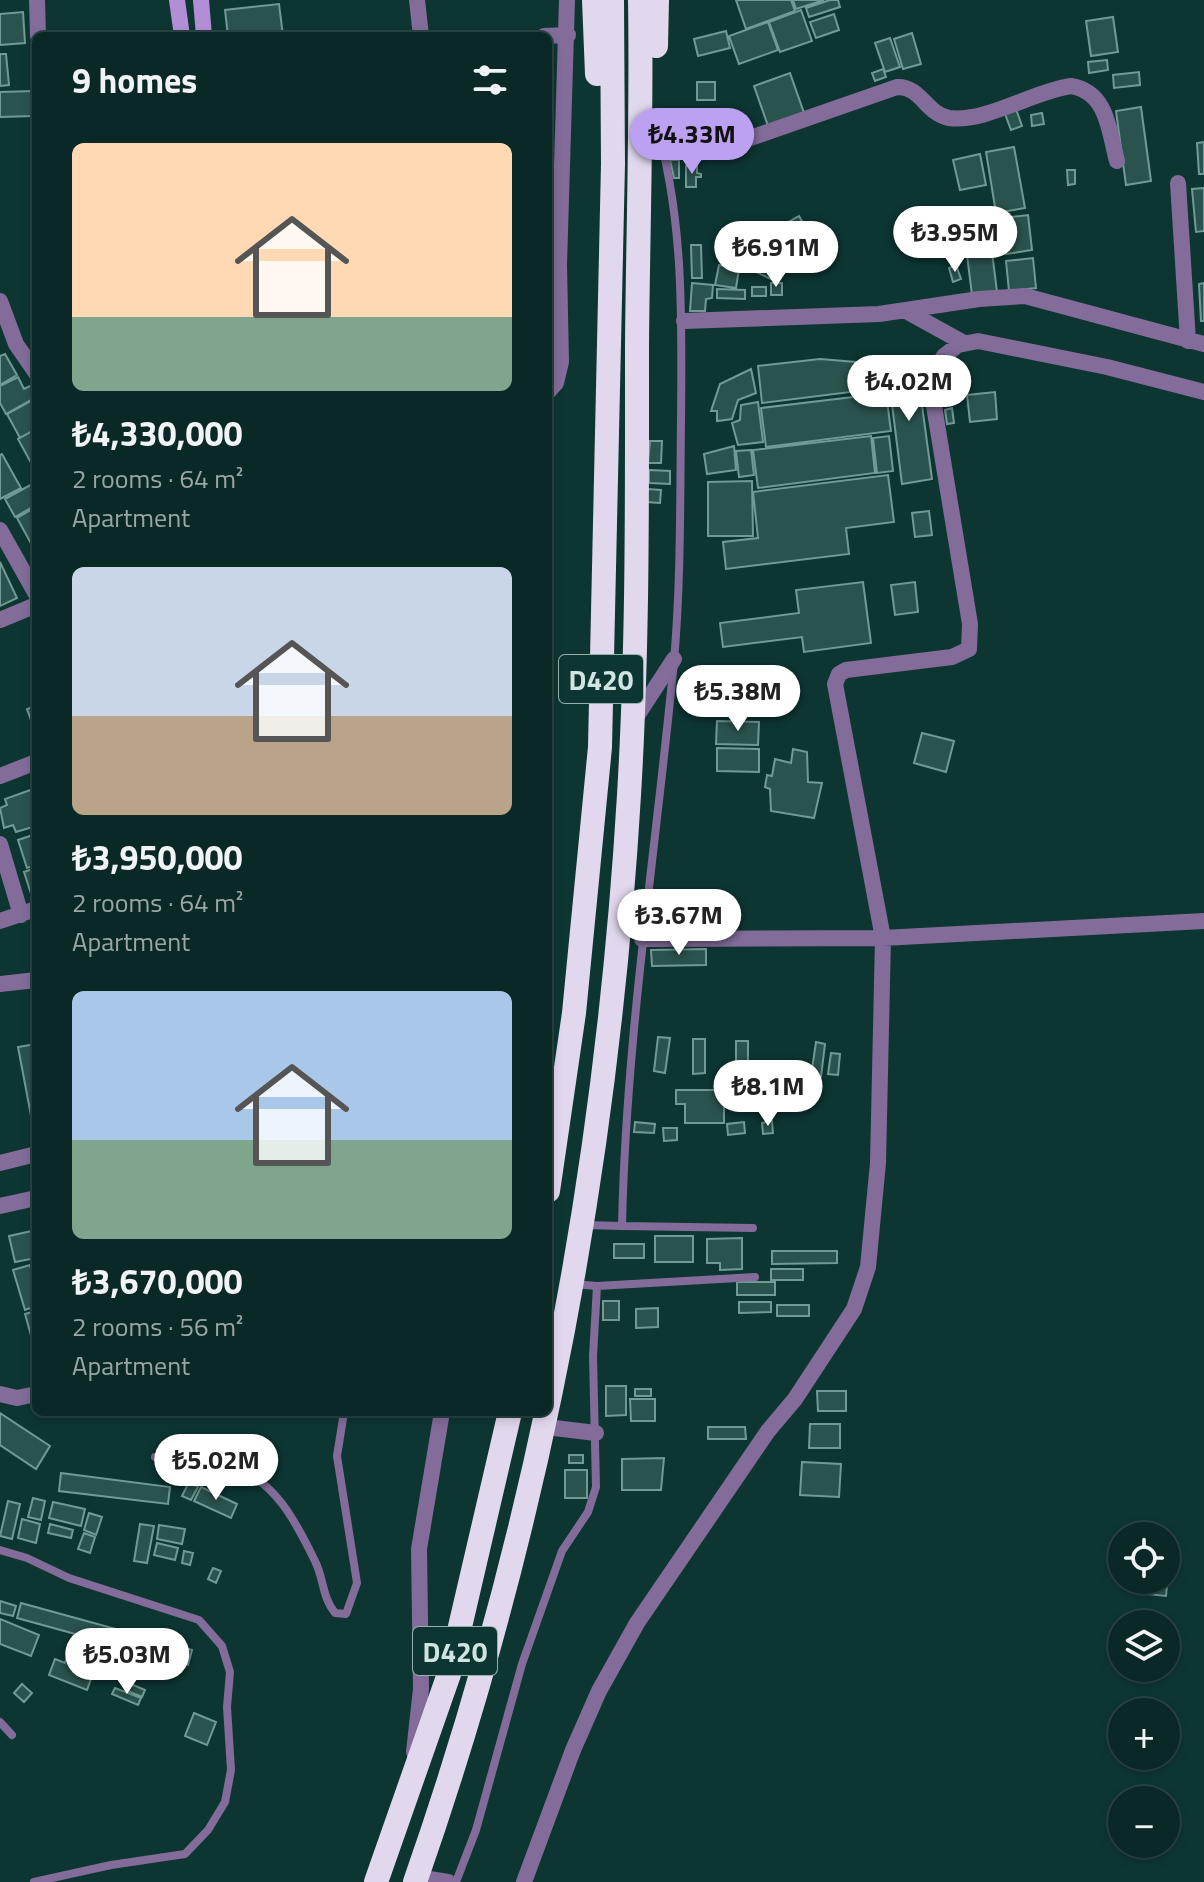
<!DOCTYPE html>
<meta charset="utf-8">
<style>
body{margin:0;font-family:"Titillium Web",sans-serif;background:#13302e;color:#f1f3f6;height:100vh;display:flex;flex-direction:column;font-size:30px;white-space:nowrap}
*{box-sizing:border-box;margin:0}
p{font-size:26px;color:#99a6a7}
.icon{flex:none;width:44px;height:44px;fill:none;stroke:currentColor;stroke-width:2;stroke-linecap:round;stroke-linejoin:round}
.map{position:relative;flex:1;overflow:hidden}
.drawer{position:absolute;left:32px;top:32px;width:520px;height:1384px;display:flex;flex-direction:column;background:#0a2826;border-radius:12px;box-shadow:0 4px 12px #0003,0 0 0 2px #2a4443}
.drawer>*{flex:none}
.buttons{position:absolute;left:1108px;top:1522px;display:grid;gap:16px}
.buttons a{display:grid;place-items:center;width:72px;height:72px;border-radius:50%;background:#0a2826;box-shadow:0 4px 12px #0003,0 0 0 2px #2a4443;font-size:40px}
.price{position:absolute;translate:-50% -68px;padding:0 18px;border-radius:28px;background:#fff;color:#222;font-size:26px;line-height:52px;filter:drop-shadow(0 2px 4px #0008)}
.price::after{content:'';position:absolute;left:50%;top:48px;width:24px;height:18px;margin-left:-12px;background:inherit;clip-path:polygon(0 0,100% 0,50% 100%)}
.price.on{background:#bca0f2;color:#111}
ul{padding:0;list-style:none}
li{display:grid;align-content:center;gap:16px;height:424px;padding:0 40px}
li span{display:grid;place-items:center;height:248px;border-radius:12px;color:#555}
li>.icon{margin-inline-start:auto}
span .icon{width:144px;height:144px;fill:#fffc;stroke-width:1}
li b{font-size:34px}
h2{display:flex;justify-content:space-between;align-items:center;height:96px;padding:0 40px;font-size:34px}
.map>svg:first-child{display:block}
.building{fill:#2b534e;stroke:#719a95;stroke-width:2}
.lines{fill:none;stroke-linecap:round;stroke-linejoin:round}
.lane{stroke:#836c9a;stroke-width:8}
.street{stroke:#836c9a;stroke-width:16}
.secondary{stroke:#b28ed7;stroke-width:16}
.highway{stroke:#e2d8ee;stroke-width:24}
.labels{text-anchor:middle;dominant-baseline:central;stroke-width:8;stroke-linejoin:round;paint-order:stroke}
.shield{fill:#0d3632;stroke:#96b0ac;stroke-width:2}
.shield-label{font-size:28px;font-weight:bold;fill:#d0e5e1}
</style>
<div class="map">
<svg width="1204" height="1882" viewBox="0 0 1204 1882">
<rect width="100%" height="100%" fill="#0d3632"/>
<path class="building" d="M 736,0 L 791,0 L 795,11 L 746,29 Z
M 793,0 L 824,0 L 796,9 Z
M 830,0 L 838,0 L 840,7 L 809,17 L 806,8 Z
M 279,4 L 283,36 L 228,36 L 225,10 Z
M 801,10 L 812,41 L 780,52 L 769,22 Z
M 23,12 L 25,43 L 0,45 L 0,14 Z
M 834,14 L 839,30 L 816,38 L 810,22 Z
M 1113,17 L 1118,52 L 1091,56 L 1086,21 Z
M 768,22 L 778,50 L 739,64 L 729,36 Z
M 726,31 L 730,48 L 698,56 L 694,39 Z
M 912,33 L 921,64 L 903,69 L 894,39 Z
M 890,38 L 900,67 L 885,72 L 875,43 Z
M 0,54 L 6,54 L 9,85 L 0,86 Z
M 548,55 L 553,86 L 548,87 Z
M 1107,60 L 1108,70 L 1089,73 L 1088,62 Z
M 883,69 L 886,77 L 875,81 L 872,73 Z
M 1139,72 L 1140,85 L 1114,88 L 1113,75 Z
M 790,73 L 804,113 L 768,126 L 754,86 Z
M 697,82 L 715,82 L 715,100 L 697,100 Z
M 33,91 L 33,116 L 0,117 L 0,92 Z
M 1141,107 L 1151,181 L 1126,185 L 1116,111 Z
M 1016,109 L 1022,126 L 1011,130 L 1005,114 Z
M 1042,113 L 1044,124 L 1032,126 L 1031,115 Z
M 1204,142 L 1204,174 L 1199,174 L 1197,143 Z
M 1014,147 L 1025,208 L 996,213 L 986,152 Z
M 980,154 L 986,185 L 960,190 L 953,160 Z
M 670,160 L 679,160 L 679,178 L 674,178 Z
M 686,166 L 697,166 L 697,173 L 701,174 L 701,177 L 696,177 L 696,187 L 686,187 Z
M 1067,170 L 1075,170 L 1075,184 L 1068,185 Z
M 1204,188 L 1204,231 L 1196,232 L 1192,189 Z
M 1028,215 L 1032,250 L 1006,254 L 1002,218 Z
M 799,216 L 807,230 L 783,243 L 776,229 Z
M 771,236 L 777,239 L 774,246 L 788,253 L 775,281 L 754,271 Z
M 989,238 L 990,245 L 967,249 L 966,242 Z
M 691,245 L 701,245 L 702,278 L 692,278 Z
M 992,252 L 997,292 L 972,295 L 967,255 Z
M 1033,258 L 1036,288 L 1009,291 L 1006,261 Z
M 719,265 L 739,269 L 736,288 L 715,285 Z
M 956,265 L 961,279 L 953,282 L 949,268 Z
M 692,283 L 713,285 L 712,298 L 706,299 L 705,311 L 690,311 Z
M 771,283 L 782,283 L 782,295 L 771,295 Z
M 1204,283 L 1204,321 L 1201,321 L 1199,284 Z
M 752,287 L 766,287 L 766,296 L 752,296 Z
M 717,289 L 745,290 L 745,299 L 717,298 Z
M 5,354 L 17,375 L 0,385 L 0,356 Z
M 820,359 L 880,364 L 883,388 L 762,403 L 758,366 Z
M 916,361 L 932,479 L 902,484 L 887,365 Z
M 751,369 L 756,393 L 738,400 L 732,419 L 717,421 L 717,411 L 711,411 L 720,384 Z
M 18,377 L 24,389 L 36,383 L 36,397 L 6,414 L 0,403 L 0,386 Z
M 995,392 L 997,419 L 970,422 L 967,395 Z
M 886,393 L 891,431 L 766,447 L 761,408 Z
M 36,398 L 36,429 L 20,438 L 7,414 Z
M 758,402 L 763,442 L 738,445 L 732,423 L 740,420 L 741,405 Z
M 952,408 L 954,423 L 947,424 L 945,410 Z
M 36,429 L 36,472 L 18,439 Z
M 871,436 L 875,473 L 758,488 L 753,450 Z
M 889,436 L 893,471 L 877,473 L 873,438 Z
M 650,441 L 662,441 L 661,463 L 648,463 Z
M 734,446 L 736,470 L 707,474 L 704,454 Z
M 751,450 L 754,475 L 739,477 L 736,451 Z
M 2,454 L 21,488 L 0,499 L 0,455 Z
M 649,470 L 670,471 L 670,484 L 649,483 Z
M 888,475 L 894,522 L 846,528 L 849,554 L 726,569 L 723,542 L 758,538 L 753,492 Z
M 752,481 L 753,536 L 708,536 L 708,482 Z
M 36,482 L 36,505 L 15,517 L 5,499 Z
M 647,489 L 661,490 L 660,503 L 646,502 Z
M 36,507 L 36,548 L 34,549 L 17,518 Z
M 929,511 L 932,535 L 915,537 L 912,513 Z
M 0,562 L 17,598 L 0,606 Z
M 863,582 L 871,643 L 804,652 L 802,637 L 723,647 L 720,623 L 799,613 L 796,590 Z
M 915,582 L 918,612 L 895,615 L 891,585 Z
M 36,706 L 36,734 L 27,709 Z
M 717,721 L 759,722 L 758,745 L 716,744 Z
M 922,733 L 954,741 L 946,772 L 914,763 Z
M 717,748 L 759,749 L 759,772 L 717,771 Z
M 793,749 L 807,752 L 808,782 L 822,783 L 814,818 L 771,811 L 770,789 L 765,787 L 767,775 L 772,776 L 775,759 L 791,763 Z
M 36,788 L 36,826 L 16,832 L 13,825 L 4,828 L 0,808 L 7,805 L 5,799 Z
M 36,834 L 36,865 L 27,868 L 18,840 Z
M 36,868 L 36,899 L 33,900 L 24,872 Z
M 706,949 L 706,965 L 652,966 L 651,950 Z
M 658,1037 L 670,1038 L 665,1073 L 654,1071 Z
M 693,1039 L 705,1039 L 705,1073 L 693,1074 Z
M 736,1041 L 748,1041 L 748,1076 L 736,1076 Z
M 816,1042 L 825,1044 L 821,1077 L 811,1076 Z
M 36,1044 L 36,1142 L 18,1047 Z
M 831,1053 L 840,1054 L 838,1075 L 828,1074 Z
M 676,1090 L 724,1090 L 724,1123 L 685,1123 L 685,1104 L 676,1104 Z
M 772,1121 L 773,1133 L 763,1134 L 762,1123 Z
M 635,1122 L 655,1124 L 654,1133 L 634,1132 Z
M 744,1122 L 745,1133 L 728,1135 L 727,1124 Z
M 663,1128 L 677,1128 L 677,1140 L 664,1141 Z
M 36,1230 L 36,1258 L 15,1262 L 9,1236 Z
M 655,1236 L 693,1236 L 693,1262 L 655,1262 Z
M 742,1238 L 742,1269 L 720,1270 L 720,1263 L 707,1263 L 707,1239 Z
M 614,1244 L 644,1244 L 644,1258 L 614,1258 Z
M 772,1251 L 837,1251 L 837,1263 L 772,1264 Z
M 30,1265 L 36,1287 L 36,1306 L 25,1310 L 13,1270 Z
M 771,1269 L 803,1269 L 803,1280 L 771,1280 Z
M 737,1282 L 775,1282 L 775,1295 L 737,1295 Z
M 603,1301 L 619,1301 L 619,1320 L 603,1320 Z
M 739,1302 L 771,1302 L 771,1312 L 739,1313 Z
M 777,1305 L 809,1305 L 809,1316 L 777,1316 Z
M 658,1308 L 658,1327 L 636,1328 L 636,1309 Z
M 36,1311 L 36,1346 L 34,1346 L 25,1314 Z
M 606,1386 L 626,1386 L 626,1415 L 606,1416 Z
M 635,1389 L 651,1389 L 651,1396 L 635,1396 Z
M 817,1391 L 846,1391 L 846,1411 L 818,1411 Z
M 630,1399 L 655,1399 L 655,1421 L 631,1421 Z
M 0,1413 L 50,1446 L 36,1469 L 0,1445 Z
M 810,1424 L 840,1424 L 840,1448 L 809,1448 Z
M 708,1427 L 745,1427 L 746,1439 L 708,1439 Z
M 569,1455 L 583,1455 L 583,1463 L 569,1463 Z
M 664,1458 L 661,1490 L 622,1490 L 622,1459 Z
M 802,1462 L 841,1464 L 839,1497 L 800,1495 Z
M 565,1470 L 587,1470 L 587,1498 L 565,1498 Z
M 61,1473 L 170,1487 L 168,1504 L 59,1491 Z
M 189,1482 L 198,1487 L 191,1500 L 182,1496 Z
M 201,1487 L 237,1504 L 231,1518 L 194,1501 Z
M 33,1498 L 45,1501 L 41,1520 L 28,1517 Z
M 8,1501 L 20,1504 L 12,1539 L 0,1536 Z
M 53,1502 L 85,1509 L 81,1526 L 49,1518 Z
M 89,1513 L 102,1517 L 96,1535 L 84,1530 Z
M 22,1519 L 40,1524 L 36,1543 L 18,1538 Z
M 50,1524 L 73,1530 L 71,1538 L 48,1533 Z
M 140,1524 L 154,1526 L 147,1563 L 134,1561 Z
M 159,1525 L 185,1529 L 182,1544 L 157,1539 Z
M 84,1533 L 95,1537 L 90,1553 L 78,1549 Z
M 157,1543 L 178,1548 L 175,1560 L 154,1555 Z
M 184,1551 L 193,1553 L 190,1565 L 182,1563 Z
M 213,1568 L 221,1571 L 216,1583 L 208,1579 Z
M 1149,1585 L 1167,1586 L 1166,1596 L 1148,1594 Z
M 0,1601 L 16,1606 L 13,1616 L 0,1613 Z
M 21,1603 L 192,1650 L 188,1665 L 17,1618 Z
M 0,1619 L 39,1635 L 31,1656 L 0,1644 Z
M 67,1657 L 95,1668 L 87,1690 L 49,1675 L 55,1659 L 65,1663 Z
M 22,1684 L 32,1693 L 24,1702 L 14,1693 Z
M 131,1684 L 145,1690 L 142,1697 L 128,1691 Z
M 115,1688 L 141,1698 L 138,1705 L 112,1694 Z
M 194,1713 L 216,1722 L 207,1745 L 185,1736 Z"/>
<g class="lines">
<path class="lane" d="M 584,1225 L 622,1226 C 626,1036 656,850 674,661 C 681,581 680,500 681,420 C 682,315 684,216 654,115
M 622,1226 L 753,1228
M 597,1286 L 755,1277
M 155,1457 C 179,1461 206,1461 230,1467 C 274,1477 297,1524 315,1561 C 324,1579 322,1597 335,1613 L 346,1614 L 357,1583 L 337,1456 L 344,1412
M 0,1550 L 27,1558 L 69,1578 L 199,1620 L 222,1646 L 230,1672 L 227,1707 L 231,1770 L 225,1802 L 208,1830 L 185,1854 L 111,1865 L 34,1882
M 0,1722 L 12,1735
M 456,1882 L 476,1830 L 522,1664 L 562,1551 L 588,1512 L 596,1487 L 593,1356 L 597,1286 L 573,1284"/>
<path class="street" d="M 37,0 L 38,36
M 417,0 L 421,36
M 544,36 L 568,35
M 664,150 L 697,153 L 716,150 L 897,87 C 921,86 926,114 949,118 C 985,123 1034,91 1071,86 C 1108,92 1109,132 1117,161
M 1178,183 L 1188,341
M 0,301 L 16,344 L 36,373
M 906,311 L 964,343
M 684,321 L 879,314 L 979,299 L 1025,296 L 1204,344
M 548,392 L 556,383 L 561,362 L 559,265 L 567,0
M 0,530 L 36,594
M 0,620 L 36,605
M 635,719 L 674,659
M 0,776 L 36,762
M 0,844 L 21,915
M 0,921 L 36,909
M 642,939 L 883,938 L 1204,921
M 0,984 L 36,980
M 0,1163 L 36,1154
M 0,1206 L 36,1198
M 0,1394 L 17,1398 L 36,1394
M 546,1427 L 596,1433
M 414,1752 L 421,1689 L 419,1549 L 442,1412
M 417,1877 L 448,1882
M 524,1882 L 573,1750 L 599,1691 L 637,1623 L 768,1431 L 795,1399 L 854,1309 L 868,1267 L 878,1163 L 883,938 L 835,684 L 839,674 L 846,670 L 952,657 L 969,649 L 970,624 L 931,388 L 934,372 L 944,356 L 958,345 L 978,341 L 1107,367 L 1204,392"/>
<path class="secondary" d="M 177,0 L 182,36
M 201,0 L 204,36"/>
<path class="highway" d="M 594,0 L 597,74
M 656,46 L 657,0
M 548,1191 L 574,1013 L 600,747 L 613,164 L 612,0
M 376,1882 L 449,1674 L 510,1412
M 415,1882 C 538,1531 607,1166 629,795 C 638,645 637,495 637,345 C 638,230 642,115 640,0"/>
</g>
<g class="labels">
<g class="shield">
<rect x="559" y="655" width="84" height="48" rx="6"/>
<rect x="413" y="1627" width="84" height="48" rx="6"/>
</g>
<g class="shield-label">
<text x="601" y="679">D420</text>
<text x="455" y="1651">D420</text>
</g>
</g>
</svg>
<div class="buttons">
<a><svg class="icon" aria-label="locate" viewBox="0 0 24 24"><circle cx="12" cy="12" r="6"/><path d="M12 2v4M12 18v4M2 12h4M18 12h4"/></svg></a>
<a><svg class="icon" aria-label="layers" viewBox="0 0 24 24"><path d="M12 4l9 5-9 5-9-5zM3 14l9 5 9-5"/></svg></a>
<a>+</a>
<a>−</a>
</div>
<b class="price on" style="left:692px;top:176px">₺4.33M</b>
<b class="price" style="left:955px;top:274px">₺3.95M</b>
<b class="price" style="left:776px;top:289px">₺6.91M</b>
<b class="price" style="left:909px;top:423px">₺4.02M</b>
<b class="price" style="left:738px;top:733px">₺5.38M</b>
<b class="price" style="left:679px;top:957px">₺3.67M</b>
<b class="price" style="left:768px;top:1128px">₺8.1M</b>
<b class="price" style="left:216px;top:1502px">₺5.02M</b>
<b class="price" style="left:127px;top:1696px">₺5.03M</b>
<section class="drawer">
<h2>9 homes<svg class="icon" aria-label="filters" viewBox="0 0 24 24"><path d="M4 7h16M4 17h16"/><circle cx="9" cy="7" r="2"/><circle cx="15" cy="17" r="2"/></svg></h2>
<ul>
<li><span style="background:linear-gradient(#ffd9b3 70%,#7fa58c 0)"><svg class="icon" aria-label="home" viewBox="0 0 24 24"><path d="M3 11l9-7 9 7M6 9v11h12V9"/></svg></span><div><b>₺4,330,000</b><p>2 rooms · 64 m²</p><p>Apartment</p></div></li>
<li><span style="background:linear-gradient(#c9d6e8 60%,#b9a48a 0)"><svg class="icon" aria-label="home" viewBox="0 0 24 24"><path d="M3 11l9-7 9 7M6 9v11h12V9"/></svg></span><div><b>₺3,950,000</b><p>2 rooms · 64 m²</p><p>Apartment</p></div></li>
<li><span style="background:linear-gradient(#a9c7e8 60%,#7fa58c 0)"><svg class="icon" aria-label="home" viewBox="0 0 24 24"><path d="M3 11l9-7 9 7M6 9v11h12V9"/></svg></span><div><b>₺3,670,000</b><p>2 rooms · 56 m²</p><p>Apartment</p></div></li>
</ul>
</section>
</div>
